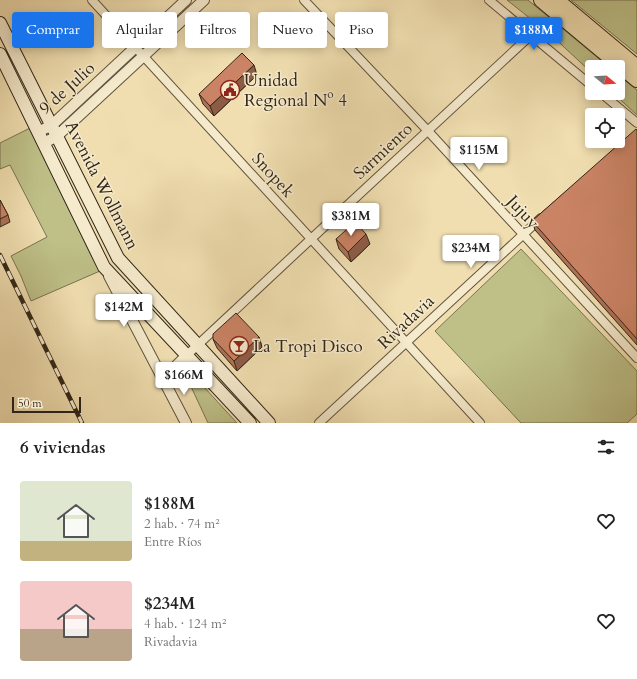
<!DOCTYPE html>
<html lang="es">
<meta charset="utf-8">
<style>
body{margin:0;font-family:Cardo,serif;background:#f2f2f2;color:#222;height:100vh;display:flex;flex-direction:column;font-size:15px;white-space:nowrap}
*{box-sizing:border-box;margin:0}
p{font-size:13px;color:#767676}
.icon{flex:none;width:22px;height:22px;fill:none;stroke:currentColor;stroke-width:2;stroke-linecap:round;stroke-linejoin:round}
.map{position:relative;height:423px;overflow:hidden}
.side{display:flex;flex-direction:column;background:#fff;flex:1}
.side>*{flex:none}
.top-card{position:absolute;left:12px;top:12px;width:400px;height:36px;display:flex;gap:8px}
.needle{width:26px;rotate:108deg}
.fabs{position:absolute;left:585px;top:60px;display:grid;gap:8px}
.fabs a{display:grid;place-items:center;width:40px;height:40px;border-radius:4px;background:#fff;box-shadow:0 2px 10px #0003;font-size:20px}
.scale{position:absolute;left:12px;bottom:10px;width:69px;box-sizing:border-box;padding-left:4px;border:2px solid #312618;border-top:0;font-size:11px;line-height:14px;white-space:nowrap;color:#312618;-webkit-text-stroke:3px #f5eacc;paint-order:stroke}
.price{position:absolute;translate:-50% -34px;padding:0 9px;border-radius:4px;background:#fff;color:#222;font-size:13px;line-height:26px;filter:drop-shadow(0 1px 2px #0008)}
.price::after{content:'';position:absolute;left:50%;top:24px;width:12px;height:9px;margin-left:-6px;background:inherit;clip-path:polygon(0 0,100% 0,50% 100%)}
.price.active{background:#1a73e8;color:#fff}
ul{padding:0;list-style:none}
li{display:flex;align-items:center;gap:12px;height:100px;padding:0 20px}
li span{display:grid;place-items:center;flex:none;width:112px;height:80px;border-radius:4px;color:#555}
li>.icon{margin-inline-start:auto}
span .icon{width:48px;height:48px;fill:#fffc;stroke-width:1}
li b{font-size:17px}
h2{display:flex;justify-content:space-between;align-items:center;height:48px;padding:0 20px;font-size:17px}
.tag{padding:0 14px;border-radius:4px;background:#fff;box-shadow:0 2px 10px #0003;font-size:14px;line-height:36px}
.tag.active{background:#1a73e8;color:#fff}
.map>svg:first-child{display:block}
.green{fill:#bec088;stroke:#787350}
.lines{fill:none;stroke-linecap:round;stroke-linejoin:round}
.minor-casing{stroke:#61543e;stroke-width:10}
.tertiary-casing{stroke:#61543e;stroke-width:12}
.secondary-casing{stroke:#312618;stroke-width:14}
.trunk-casing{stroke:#312618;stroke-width:16}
.minor{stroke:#f5eacc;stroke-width:8}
.tertiary{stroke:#f5eacc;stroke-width:10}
.secondary{stroke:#f5eacc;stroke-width:12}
.trunk{stroke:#f0deb0;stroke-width:14}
.rail-casing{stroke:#312618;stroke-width:4.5}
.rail{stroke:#f5eacc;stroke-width:3;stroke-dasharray:9;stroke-linecap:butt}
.wall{fill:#ae7157;stroke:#312618}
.shaded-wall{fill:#8d5c47;stroke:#312618}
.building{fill:#ca8365;stroke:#312618}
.labels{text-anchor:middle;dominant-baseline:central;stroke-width:3;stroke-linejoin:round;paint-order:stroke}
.poi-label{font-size:17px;fill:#312618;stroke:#f5eacc;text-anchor:start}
.street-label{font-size:17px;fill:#312618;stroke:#f5eacc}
</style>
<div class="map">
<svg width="637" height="423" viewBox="0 0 637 423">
<rect width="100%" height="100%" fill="#f0deb0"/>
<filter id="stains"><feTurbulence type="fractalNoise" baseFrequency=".005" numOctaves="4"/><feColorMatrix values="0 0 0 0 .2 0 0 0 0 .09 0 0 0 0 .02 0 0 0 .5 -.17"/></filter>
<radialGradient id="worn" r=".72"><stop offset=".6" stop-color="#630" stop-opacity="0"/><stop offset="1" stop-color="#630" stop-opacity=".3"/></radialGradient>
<path class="green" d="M 507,0 L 528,0 L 609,67 L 592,67 L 592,73 L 551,35 Z
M 571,0 L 637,0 L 637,54 Z
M 618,75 L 637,90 L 637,115 L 613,93 L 618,93 Z
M 30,128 L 100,271 L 31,301 L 21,276 L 11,256 L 47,237 L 10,165 L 0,169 L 0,143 Z
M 521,249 L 637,371 L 637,414 L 627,423 L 521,423 L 435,331 Z
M 193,375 L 237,423 L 208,423 L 187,378 Z"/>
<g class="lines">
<defs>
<path id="minor" d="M 92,0 L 480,423
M 304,0 L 428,131 L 637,358
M 489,0 L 592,86
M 601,93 L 637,123
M 187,355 L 311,239 L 531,35
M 319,423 L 541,218"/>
<path id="tertiary" d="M 38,132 L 52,125 L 186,0
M 44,143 L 57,136 L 204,0
M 109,276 L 186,423
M 163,379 L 187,355"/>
<path id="secondary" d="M 0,23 L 118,258 L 269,423
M 0,54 L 104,267 L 250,423"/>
<path id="trunk" d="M 541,0 L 637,80
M 557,0 L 637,67"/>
</defs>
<use href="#minor" class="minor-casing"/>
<use href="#tertiary" class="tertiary-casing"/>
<use href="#secondary" class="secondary-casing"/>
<use href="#trunk" class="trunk-casing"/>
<use href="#minor" class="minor"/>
<use href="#tertiary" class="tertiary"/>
<use href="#secondary" class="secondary"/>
<use href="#trunk" class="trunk"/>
<defs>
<path id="rail" d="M 0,255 L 82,423"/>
</defs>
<use href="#rail" class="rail-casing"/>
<use href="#rail" class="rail"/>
</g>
<path class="wall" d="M 257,75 L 214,116 L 203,104 L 199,94 Z
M 637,130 L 637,345 L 535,230 L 532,221 Z
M 0,200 L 8,215 L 10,222 L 0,227 Z
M 336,239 L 370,244 L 351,262 L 339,249 Z
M 259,337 L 262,347 L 237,371 L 217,348 L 213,339 Z"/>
<path class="shaded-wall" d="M 254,65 L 257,75 L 214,116 L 210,106 Z
M 366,234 L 370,244 L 351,262 L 348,252 Z
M 259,337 L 262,347 L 237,371 L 234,361 Z"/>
<path class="building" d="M 242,53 L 254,65 L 210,106 L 199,94 Z
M 636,129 L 637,130 L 637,339 L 532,221 Z
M 0,200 L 8,215 L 0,219 Z
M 355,222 L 366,234 L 348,252 L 336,239 Z
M 236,313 L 259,337 L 234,361 L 213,339 L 213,334 Z"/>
<defs>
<symbol id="civic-ring" viewBox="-11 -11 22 22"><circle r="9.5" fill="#f5eacc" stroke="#8f2418" stroke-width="1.5"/><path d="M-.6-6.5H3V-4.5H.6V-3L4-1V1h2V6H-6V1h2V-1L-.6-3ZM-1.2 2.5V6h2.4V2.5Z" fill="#8f2418"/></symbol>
<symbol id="bar-ring" viewBox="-11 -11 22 22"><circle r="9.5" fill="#f5eacc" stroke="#8f2418" stroke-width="1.5"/><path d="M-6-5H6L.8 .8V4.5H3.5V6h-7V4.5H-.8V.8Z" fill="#8f2418"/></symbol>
</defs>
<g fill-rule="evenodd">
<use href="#civic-ring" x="219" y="79" width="22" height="22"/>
<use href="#bar-ring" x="228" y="335" width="22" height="22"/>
</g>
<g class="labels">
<g class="poi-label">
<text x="244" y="80">Unidad<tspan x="244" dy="20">Regional Nº 4</tspan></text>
<text x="253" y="346">La Tropi Disco</text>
</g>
<g class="street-label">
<text transform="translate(67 88) rotate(-42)">9 de Julio</text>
<text transform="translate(383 151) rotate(-43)">Sarmiento</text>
<text transform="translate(273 175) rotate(48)">Snopek</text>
<text transform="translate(102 185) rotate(63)">Avenida Wollmann</text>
<text transform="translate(523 212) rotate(47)">Jujuy</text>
<text transform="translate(406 322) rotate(-43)">Rivadavia</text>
</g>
</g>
<rect width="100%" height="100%" filter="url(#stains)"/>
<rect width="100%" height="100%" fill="url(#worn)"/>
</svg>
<div class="fabs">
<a><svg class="needle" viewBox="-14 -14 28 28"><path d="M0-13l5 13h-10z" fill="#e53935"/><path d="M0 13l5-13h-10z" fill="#767676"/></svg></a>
<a><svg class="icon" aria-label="locate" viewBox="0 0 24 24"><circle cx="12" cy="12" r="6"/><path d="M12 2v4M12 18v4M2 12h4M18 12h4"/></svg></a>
</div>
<div class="scale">50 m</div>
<b class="price active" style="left:534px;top:51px">$188M</b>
<b class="price" style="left:479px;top:171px">$115M</b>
<b class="price" style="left:351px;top:237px">$381M</b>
<b class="price" style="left:471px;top:269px">$234M</b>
<b class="price" style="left:124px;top:328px">$142M</b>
<b class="price" style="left:184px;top:396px">$166M</b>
<div class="top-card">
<a class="tag active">Comprar</a>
<a class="tag">Alquilar</a>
<a class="tag">Filtros</a>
<a class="tag">Nuevo</a>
<a class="tag">Piso</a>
</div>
</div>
<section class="side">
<h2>6 viviendas<svg class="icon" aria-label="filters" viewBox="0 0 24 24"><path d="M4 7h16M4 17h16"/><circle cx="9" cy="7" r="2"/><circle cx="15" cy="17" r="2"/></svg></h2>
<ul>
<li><span style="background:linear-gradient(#dfe7d0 75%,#c2b280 0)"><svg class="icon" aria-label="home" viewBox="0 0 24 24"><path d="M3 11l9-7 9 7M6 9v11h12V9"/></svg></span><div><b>$188M</b><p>2 hab. · 74 m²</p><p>Entre Ríos</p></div><svg class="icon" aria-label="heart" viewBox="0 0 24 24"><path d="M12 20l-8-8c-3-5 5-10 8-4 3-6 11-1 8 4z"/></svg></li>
<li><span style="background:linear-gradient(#f6c9c9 60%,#b9a48a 0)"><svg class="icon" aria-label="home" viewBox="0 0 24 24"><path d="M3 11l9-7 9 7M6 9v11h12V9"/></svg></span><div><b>$234M</b><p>4 hab. · 124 m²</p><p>Rivadavia</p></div><svg class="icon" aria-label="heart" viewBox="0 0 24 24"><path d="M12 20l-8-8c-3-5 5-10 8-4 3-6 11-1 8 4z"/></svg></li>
</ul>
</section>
